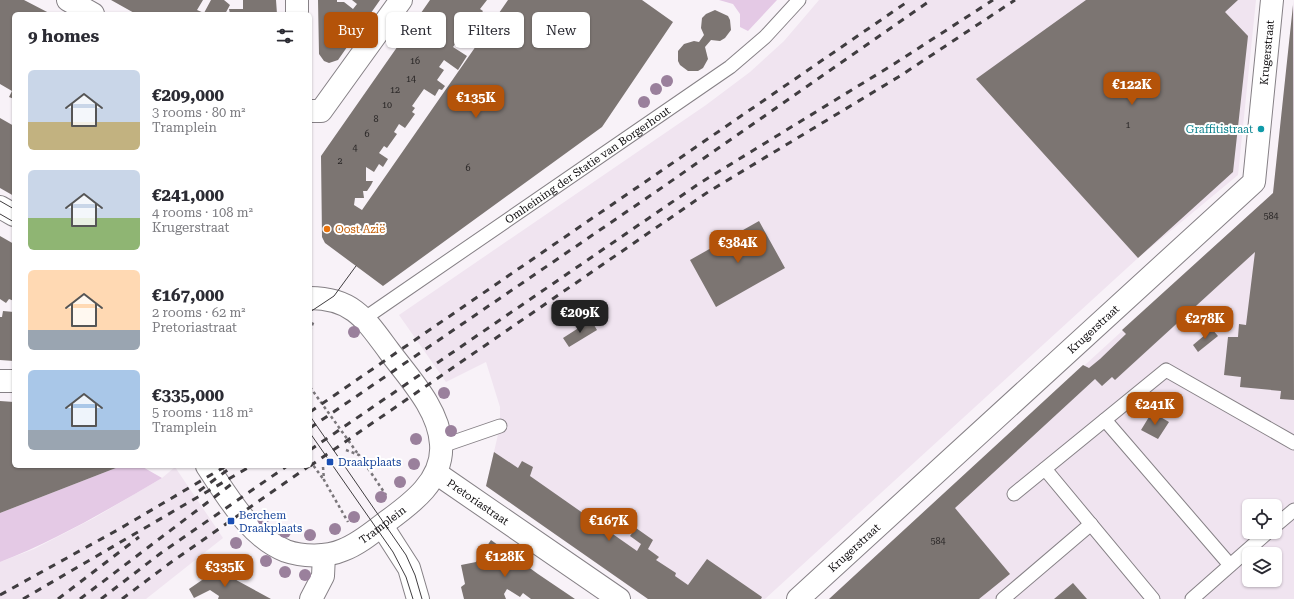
<!DOCTYPE html>
<meta charset="utf-8">
<style>
body{margin:0;font-family:"Roboto Serif",serif;background:#f2f2f3;color:#2b2b33;height:100vh;display:flex;flex-direction:column;font-size:15px;white-space:nowrap}
*{box-sizing:border-box;margin:0}
p{font-size:13px;color:#7c7c81}
.icon{flex:none;width:22px;height:22px;fill:none;stroke:currentColor;stroke-width:2;stroke-linecap:round;stroke-linejoin:round}
.map{position:relative;flex:1;overflow:hidden}
.sheet{position:absolute;left:12px;top:12px;width:300px;height:456px;display:flex;flex-direction:column;background:#fff;border-radius:6px;box-shadow:0 1px 3px #0004}
.sheet>*{flex:none}
.guide{position:absolute;left:324px;top:12px;width:380px;height:36px;display:flex;gap:8px}
.controls{position:absolute;left:1242px;top:499px;display:grid;gap:8px}
.controls a{display:grid;place-items:center;width:40px;height:40px;border-radius:6px;background:#fff;box-shadow:0 1px 3px #0004;font-size:20px}
.price{position:absolute;translate:-50% -34px;padding:0 9px;border-radius:8px;background:#b45309;color:#fff;font-size:13px;line-height:26px;filter:drop-shadow(0 1px 2px #0008)}
.price::after{content:'';position:absolute;left:50%;top:24px;width:12px;height:9px;margin-left:-6px;background:inherit;clip-path:polygon(0 0,100% 0,50% 100%)}
.price.active{background:#222;color:#fff}
ul{padding:0;list-style:none}
li{display:flex;align-items:center;gap:12px;height:100px;padding:0 16px}
li span{display:grid;place-items:center;flex:none;width:112px;height:80px;border-radius:6px;color:#555}
li>.icon{margin-inline-start:auto}
span .icon{width:48px;height:48px;fill:#fffc;stroke-width:1}
li b{font-size:17px}
h2{display:flex;justify-content:space-between;align-items:center;height:48px;padding:0 16px;font-size:17px}
.pill{padding:0 14px;border-radius:6px;background:#fff;box-shadow:0 1px 3px #0004;font-size:14px;line-height:36px}
.pill.active{background:#b45309;color:#fff}
.map>svg:first-child{display:block}
.built{fill:#f0e4f0;fill-rule:evenodd}
.green{fill:#e4c9e5}
.building{fill:#7c7572}
.lines{fill:none;stroke-linecap:round;stroke-linejoin:round}
.service-casing{stroke:#868186;stroke-width:15}
.minor-casing{stroke:#868186;stroke-width:24}
.path{stroke:#7a767a;stroke-width:2.5;stroke-dasharray:3 3;stroke-linecap:butt}
.service{stroke:#fff;stroke-width:13}
.minor{stroke:#fff;stroke-width:22}
.tram{stroke:#403d40;stroke-width:1}
.rail{stroke:#403d40;stroke-width:3;stroke-dasharray:7 7;stroke-linecap:butt}
.tree{fill:#9a809c}
.culture-dot{fill:#0f9aa8;stroke:#fff;stroke-width:1.5}
.food-dot{fill:#e8710a;stroke:#fff;stroke-width:1.5}
.transit-dot{fill:#1a4fb4;stroke:#fff;stroke-width:1.5}
.labels{text-anchor:middle;dominant-baseline:central;stroke-width:4;stroke-linejoin:round;paint-order:stroke}
.number-label{font-size:9px;fill:#292626}
.street-label{font-size:11px;fill:#0d0b0d;stroke:#fff}
.culture-label{font-size:11px;fill:#0d838f;stroke:#fff;text-anchor:end}
.food-label{font-size:11px;fill:#c56008;stroke:#fff;text-anchor:start}
.transit-label{font-size:11px;fill:#164399;stroke:#fff;text-anchor:start}
</style>
<div class="map">
<svg width="1294" height="599" viewBox="0 0 1294 599">
<rect width="100%" height="100%" fill="#f8f2f8"/>
<path class="built" d="M 819,0 L 1256,0 L 1238,175 L 1138,258 L 765,599 L 648,599 L 486,486 L 500,426 L 500,407 L 486,362 L 446,382 L 399,315 L 706,105 L 750,72 L 784,41 Z
M 1294,0 L 1294,599 L 829,599 L 1273,193 ZM 1249,506 L 1275,506 L 1275,532 L 1249,532 ZM 1249,554 L 1275,554 L 1275,580 L 1249,580 Z
M 175,467 L 223,538 L 146,599 L 0,599 L 0,562 L 34,549 L 94,518 L 162,478 Z"/>
<path class="green" d="M 719,0 L 777,0 L 748,31 L 740,27 L 740,14 L 733,4 Z
M 121,466 L 141,466 L 162,478 C 109,509 57,540 0,562 L 0,513 Z"/>
<path class="building" d="M 0,0 L 24,0 L 51,14 L 14,14 L 14,99 L 9,97 L 12,91 L 0,84 Z
M 111,0 L 203,0 L 197,10 L 204,13 L 211,0 L 224,0 L 230,5 L 225,14 L 136,14 Z
M 243,0 L 276,0 L 277,14 L 230,14 L 229,9 L 243,9 Z
M 318,0 L 337,0 L 337,2 L 344,2 L 353,9 L 357,4 L 352,0 L 380,0 L 338,60 L 329,63 L 324,61 L 319,54 Z
M 430,0 L 487,0 L 480,9 L 483,11 L 473,25 L 475,27 L 473,30 L 468,26 L 453,47 L 467,56 L 458,70 L 444,60 L 439,67 L 444,70 L 437,80 L 445,86 L 442,90 L 439,89 L 435,96 L 424,89 L 412,106 L 415,108 L 412,112 L 415,114 L 405,128 L 399,124 L 394,132 L 397,134 L 387,148 L 384,146 L 379,153 L 388,159 L 383,167 L 379,164 L 374,172 L 366,167 L 366,181 L 373,181 L 371,185 L 367,191 L 363,191 L 364,198 L 355,198 L 354,205 L 362,210 L 508,0 L 642,0 L 673,22 L 602,127 L 383,286 L 325,243 L 322,237 L 321,156 Z
M 1086,0 L 1238,0 L 1225,12 L 1248,36 L 1233,172 L 1138,258 L 976,79 Z
M 1293,5 L 1294,400 L 1280,399 L 1281,391 L 1240,387 L 1241,377 L 1224,375 L 1228,337 L 1238,337 L 1239,324 L 1246,325 L 1255,252 L 1115,380 L 1112,377 L 1102,386 L 1095,379 L 955,508 L 1010,574 L 979,599 L 829,599 L 1083,365 L 1089,368 L 1100,359 L 1126,334 L 1122,330 L 1273,193 Z
M 715,10 L 728,16 L 730,20 L 731,30 L 725,38 L 720,41 L 711,40 L 705,47 L 708,59 L 703,68 L 698,71 L 688,71 L 680,65 L 678,61 L 678,51 L 684,44 L 694,41 L 699,42 L 704,35 L 701,28 L 702,18 L 706,14 Z
M 0,118 L 14,126 L 14,196 L 0,188 Z
M 759,221 L 785,268 L 716,307 L 690,260 Z
M 0,236 L 14,244 L 14,301 L 9,299 L 6,303 L 0,299 Z
M 3,311 L 14,312 L 14,361 L 0,360 L 0,317 L 2,317 Z
M 591,320 L 597,330 L 569,347 L 563,338 Z
M 1212,329 L 1218,336 L 1198,352 L 1193,345 Z
M 0,401 L 14,402 L 14,466 L 121,466 L 0,513 Z
M 1152,412 L 1169,422 L 1158,439 L 1141,430 Z
M 494,452 L 518,468 L 522,461 L 533,467 L 530,476 L 637,551 L 641,544 L 630,536 L 636,528 L 653,540 L 648,549 L 659,557 L 656,560 L 676,573 L 675,576 L 688,585 L 707,559 L 762,597 L 761,599 L 648,599 L 486,486 Z
M 491,540 L 538,574 L 575,599 L 531,599 L 523,593 L 520,597 L 507,589 L 504,594 L 506,599 L 464,599 L 461,587 L 465,584 L 461,565 L 476,562 Z
M 218,569 L 238,581 L 271,599 L 218,599 L 219,596 L 210,590 L 194,598 L 189,589 Z
M 1073,583 L 1087,599 L 1054,599 Z"/>
<g class="lines">
<defs>
<g id="service">
<path id="s1" d="M 365,318 L 730,67 L 765,37 L 799,0"/>
<path d="M 1105,420 L 1230,565"/>
<path d="M 442,446 L 500,426"/>
<path d="M 1045,469 L 1153,599"/>
<path d="M 1014,494 L 1166,370 L 1294,443"/>
<path d="M 1275,526 L 1294,510"/>
<path d="M 1003,599 L 1091,524"/>
<path d="M 1192,599 L 1268,532"/>
</g>
<g id="minor">
<path d="M 68,0 L 93,14"/>
<path d="M 297,0 L 297,14"/>
<path d="M 310,111 L 321,111 L 401,0"/>
<path d="M 0,207 L 14,215"/>
<path d="M 0,381 L 14,381"/>
<path id="s2" d="M 207,466 C 228,497 250,537 286,551 C 303,557 327,557 343,550 C 359,544 373,532 386,522 C 411,504 444,480 441,444 C 439,409 409,378 389,351 C 366,320 353,298 310,298"/>
<path id="s3" d="M 436,473 L 619,599"/>
<path d="M 382,526 L 409,568 L 418,599"/>
<path d="M 311,599 L 323,576 L 324,555"/>
<path id="s4" d="M 798,599 L 1254,182 L 1272,0"/>
</g>
</defs>
<use href="#service" class="service-casing"/>
<use href="#minor" class="minor-casing"/>
<path class="path" d="M 310,331 L 314,320
M 310,387 L 358,454
M 346,450 L 359,455 L 386,495
M 310,461 L 324,480
M 323,467 L 324,480 L 348,522"/>
<use href="#service" class="service"/>
<use href="#minor" class="minor"/>
<path class="tram" d="M 0,201 L 14,209
M 0,214 L 14,222
M 310,312 L 334,296 L 356,266
M 310,416 L 406,555 L 415,575 L 422,599
M 310,433 L 393,552 L 406,577 L 413,599"/>
<path class="rail" d="M 310,412 L 910,0
M 310,428 L 657,191 L 931,0
M 310,450 L 700,183 L 894,64 L 993,0
M 310,466 L 708,192 L 900,76 L 1015,0
M 199,491 L 233,466
M 0,595 L 121,528 L 226,466
M 23,599 L 251,466
M 58,599 L 139,537
M 80,599 L 233,483
M 101,599 L 161,553 L 287,466
M 122,599 L 170,563 L 309,466"/>
</g>
<g class="tree">
<circle cx="667" cy="81" r="6"/>
<circle cx="656" cy="89" r="6"/>
<circle cx="644" cy="102" r="6"/>
<circle cx="354" cy="332" r="6"/>
<circle cx="444" cy="393" r="6"/>
<circle cx="451" cy="431" r="6"/>
<circle cx="416" cy="439" r="6"/>
<circle cx="414" cy="464" r="6"/>
<circle cx="400" cy="482" r="6"/>
<circle cx="381" cy="497" r="6"/>
<circle cx="354" cy="517" r="6"/>
<circle cx="263" cy="519" r="6"/>
<circle cx="335" cy="529" r="6"/>
<circle cx="285" cy="532" r="6"/>
<circle cx="310" cy="535" r="6"/>
<circle cx="236" cy="543" r="6"/>
<circle cx="266" cy="561" r="6"/>
<circle cx="285" cy="572" r="6"/>
<circle cx="305" cy="575" r="6"/>
</g>
<circle class="culture-dot" cx="1261" cy="129" r="4"/>
<circle class="food-dot" cx="327" cy="229" r="4"/>
<g class="transit-dot">
<rect x="326" y="458" width="8" height="8" rx="2"/>
<rect x="227" y="517" width="8" height="8" rx="2"/>
</g>
<g class="labels">
<g class="number-label">
<text x="415" y="61">16</text>
<text x="411" y="79">14</text>
<text x="395" y="90">12</text>
<text x="387" y="105">10</text>
<text x="376" y="119">8</text>
<text x="1128" y="125">1</text>
<text x="367" y="134">6</text>
<text x="355" y="148">4</text>
<text x="340" y="161">2</text>
<text x="468" y="168">6</text>
<text x="1271" y="216">584</text>
<text x="938" y="541">584</text>
</g>
<g class="street-label">
<text stroke="none"><textPath href="#s4" startOffset="748">Krugerstraat</textPath></text>
<text stroke="none"><textPath href="#s1" startOffset="270">Omheining der Statie van Borgerhout</textPath></text>
<text stroke="none"><textPath href="#s4" startOffset="400">Krugerstraat</textPath></text>
<text stroke="none"><textPath href="#s3" startOffset="51">Pretoriastraat</textPath></text>
<text stroke="none"><textPath href="#s2" startOffset="223">Tramplein</textPath></text>
<text stroke="none"><textPath href="#s4" startOffset="76">Krugerstraat</textPath></text>
</g>
<g class="culture-label">
<text x="1253" y="129">Graffitistraat</text>
</g>
<g class="food-label">
<text x="335" y="229">Oost Azië</text>
</g>
<g class="transit-label">
<text x="338" y="462">Draakplaats</text>
<text x="239" y="515">Berchem<tspan x="239" dy="13">Draakplaats</tspan></text>
</g>
</g>
</svg>
<div class="controls">
<a><svg class="icon" aria-label="locate" viewBox="0 0 24 24"><circle cx="12" cy="12" r="6"/><path d="M12 2v4M12 18v4M2 12h4M18 12h4"/></svg></a>
<a><svg class="icon" aria-label="layers" viewBox="0 0 24 24"><path d="M12 4l9 5-9 5-9-5zM3 14l9 5 9-5"/></svg></a>
</div>
<b class="price" style="left:1132px;top:106px">€122K</b>
<b class="price" style="left:476px;top:119px">€135K</b>
<b class="price" style="left:738px;top:264px">€384K</b>
<b class="price active" style="left:580px;top:334px">€209K</b>
<b class="price" style="left:1205px;top:340px">€278K</b>
<b class="price" style="left:1155px;top:426px">€241K</b>
<b class="price" style="left:609px;top:542px">€167K</b>
<b class="price" style="left:505px;top:578px">€128K</b>
<b class="price" style="left:225px;top:588px">€335K</b>
<div class="guide">
<a class="pill active">Buy</a>
<a class="pill">Rent</a>
<a class="pill">Filters</a>
<a class="pill">New</a>
</div>
<section class="sheet">
<h2>9 homes<svg class="icon" aria-label="filters" viewBox="0 0 24 24"><path d="M4 7h16M4 17h16"/><circle cx="9" cy="7" r="2"/><circle cx="15" cy="17" r="2"/></svg></h2>
<ul>
<li><span style="background:linear-gradient(#c9d6e8 65%,#c2b280 0)"><svg class="icon" aria-label="home" viewBox="0 0 24 24"><path d="M3 11l9-7 9 7M6 9v11h12V9"/></svg></span><div><b>€209,000</b><p>3 rooms · 80 m²</p><p>Tramplein</p></div></li>
<li><span style="background:linear-gradient(#c9d6e8 60%,#8fb573 0)"><svg class="icon" aria-label="home" viewBox="0 0 24 24"><path d="M3 11l9-7 9 7M6 9v11h12V9"/></svg></span><div><b>€241,000</b><p>4 rooms · 108 m²</p><p>Krugerstraat</p></div></li>
<li><span style="background:linear-gradient(#ffd9b3 75%,#9aa5b1 0)"><svg class="icon" aria-label="home" viewBox="0 0 24 24"><path d="M3 11l9-7 9 7M6 9v11h12V9"/></svg></span><div><b>€167,000</b><p>2 rooms · 62 m²</p><p>Pretoriastraat</p></div></li>
<li><span style="background:linear-gradient(#a9c7e8 75%,#9aa5b1 0)"><svg class="icon" aria-label="home" viewBox="0 0 24 24"><path d="M3 11l9-7 9 7M6 9v11h12V9"/></svg></span><div><b>€335,000</b><p>5 rooms · 118 m²</p><p>Tramplein</p></div></li>
</ul>
</section>
</div>
